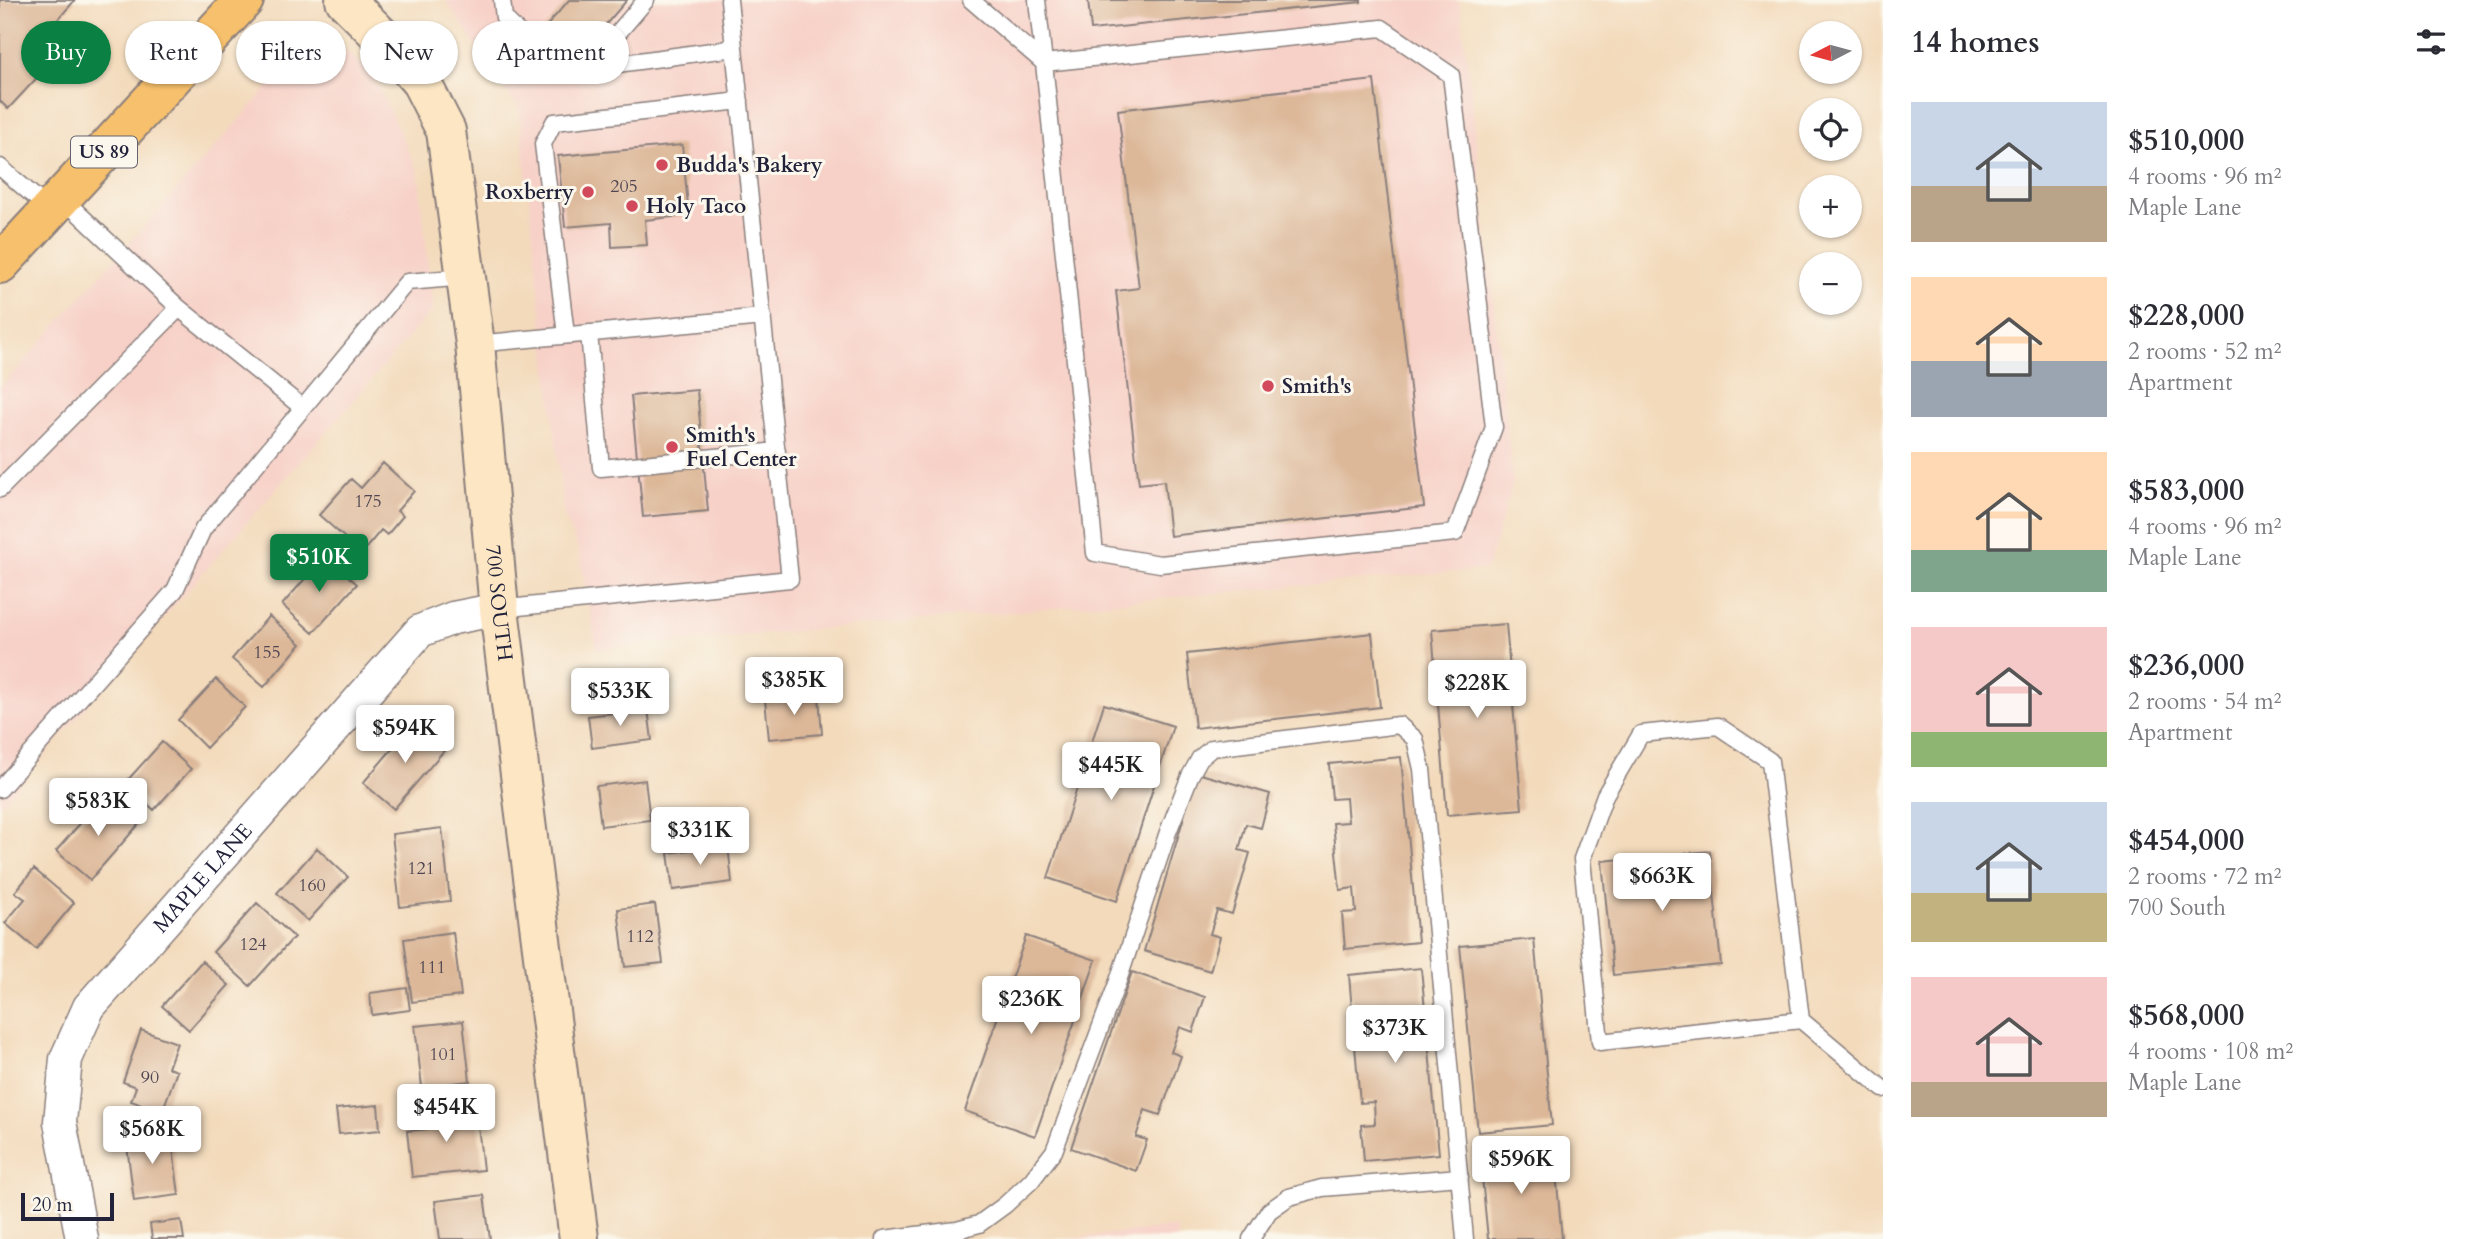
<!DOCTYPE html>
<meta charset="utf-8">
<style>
body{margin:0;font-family:Cardo,serif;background:#f2f2f3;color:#2b2b33;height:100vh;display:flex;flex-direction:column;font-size:26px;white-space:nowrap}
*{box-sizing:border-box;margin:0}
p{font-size:23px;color:#7c7c81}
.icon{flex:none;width:38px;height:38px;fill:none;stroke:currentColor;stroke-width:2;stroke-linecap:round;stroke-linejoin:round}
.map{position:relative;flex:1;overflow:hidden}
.drawer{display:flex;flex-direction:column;background:#fff;width:595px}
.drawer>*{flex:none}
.banner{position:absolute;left:21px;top:21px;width:665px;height:63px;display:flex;gap:14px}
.needle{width:46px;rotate:264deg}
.controls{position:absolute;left:1799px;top:21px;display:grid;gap:14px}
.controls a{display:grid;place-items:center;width:63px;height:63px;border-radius:50%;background:#fff;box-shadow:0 2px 5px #0004;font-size:35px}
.scale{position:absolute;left:21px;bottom:18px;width:93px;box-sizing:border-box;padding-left:7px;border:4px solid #22223b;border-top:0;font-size:19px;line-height:24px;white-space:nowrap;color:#22223b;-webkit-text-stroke:5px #fbf7ec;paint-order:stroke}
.price{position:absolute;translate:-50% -60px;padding:0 16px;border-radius:7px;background:#fff;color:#222;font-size:23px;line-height:46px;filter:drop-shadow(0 2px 4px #0008)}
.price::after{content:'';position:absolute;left:50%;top:42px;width:21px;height:16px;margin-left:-10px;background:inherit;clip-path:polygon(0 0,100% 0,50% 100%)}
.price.selected{background:#0b8043;color:#fff}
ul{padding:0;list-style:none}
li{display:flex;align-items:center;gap:21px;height:175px;padding:0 28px}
li span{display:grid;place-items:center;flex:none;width:196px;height:140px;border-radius:0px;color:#555}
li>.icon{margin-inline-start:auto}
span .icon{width:84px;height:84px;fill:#fffc;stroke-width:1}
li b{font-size:30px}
h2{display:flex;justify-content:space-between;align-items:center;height:84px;padding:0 28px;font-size:30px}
.pill{padding:0 24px;border-radius:32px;background:#fff;box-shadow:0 2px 5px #0004;font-size:24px;line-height:63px}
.pill.selected{background:#0b8043;color:#fff}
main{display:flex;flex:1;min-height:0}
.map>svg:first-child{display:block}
.built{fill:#f7d1c8}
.building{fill:#dcb798}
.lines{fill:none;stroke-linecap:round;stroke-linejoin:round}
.lane-casing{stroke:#8a7e7b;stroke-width:19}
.street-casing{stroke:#8a7e7b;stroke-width:35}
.secondary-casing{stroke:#8a7e7b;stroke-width:42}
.primary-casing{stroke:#8a7e7b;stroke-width:42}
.lane{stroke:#fff;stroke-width:16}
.street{stroke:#fff;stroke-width:32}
.secondary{stroke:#fce6c4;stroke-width:38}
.primary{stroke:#f7c06c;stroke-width:38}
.poi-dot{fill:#d1495b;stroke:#fbf7ec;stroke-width:2.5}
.labels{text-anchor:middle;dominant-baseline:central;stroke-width:6;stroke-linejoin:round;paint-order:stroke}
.number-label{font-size:18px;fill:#504752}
.shield{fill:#fbf7ec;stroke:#636270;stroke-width:2}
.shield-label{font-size:19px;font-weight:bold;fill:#22223b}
.poi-label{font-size:21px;font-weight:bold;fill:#22223b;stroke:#fbf7ec;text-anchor:start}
.street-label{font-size:21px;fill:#22223b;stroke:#fbf7ec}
</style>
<main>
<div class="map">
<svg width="1883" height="1239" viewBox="0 0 1883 1239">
<rect width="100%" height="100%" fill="#fbf7ec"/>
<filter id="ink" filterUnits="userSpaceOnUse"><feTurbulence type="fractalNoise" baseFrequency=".0143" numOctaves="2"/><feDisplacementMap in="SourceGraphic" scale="14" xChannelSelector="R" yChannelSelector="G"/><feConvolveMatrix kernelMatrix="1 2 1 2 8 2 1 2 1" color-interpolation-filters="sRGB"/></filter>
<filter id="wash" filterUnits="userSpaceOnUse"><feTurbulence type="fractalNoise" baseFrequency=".00686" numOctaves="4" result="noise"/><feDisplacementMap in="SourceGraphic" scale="28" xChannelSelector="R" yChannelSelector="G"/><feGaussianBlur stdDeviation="1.57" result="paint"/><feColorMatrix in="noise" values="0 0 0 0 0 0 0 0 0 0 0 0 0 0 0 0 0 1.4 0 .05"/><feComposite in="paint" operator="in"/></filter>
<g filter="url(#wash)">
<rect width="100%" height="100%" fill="#f3dabb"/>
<path class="built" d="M 445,0 L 1459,0 L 1471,91 L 1513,483 L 1487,569 L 597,649 L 579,551 L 564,515 L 519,109 Z
M 319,30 L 372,73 L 418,171 L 433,309 L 0,806 L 0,388 Z
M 1176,1227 L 1178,1239 L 1067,1239 Z"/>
<g id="blocks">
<path class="building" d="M 0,0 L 75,0 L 41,39 L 58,55 L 8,109 L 0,101 Z
M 569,0 L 627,0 L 576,59 L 543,30 Z
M 1088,0 L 1361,0 L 1361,2 L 1091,30 Z
M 1374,80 L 1424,507 L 1170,536 L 1164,481 L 1139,484 L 1116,291 L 1139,288 L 1118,110 Z
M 682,145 L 689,215 L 645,220 L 647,245 L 612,247 L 611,223 L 565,227 L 558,156 Z
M 697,390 L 708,511 L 643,517 L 631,396 Z
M 383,463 L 414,491 L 397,511 L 403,516 L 387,535 L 381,530 L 362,553 L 319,515 L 351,479 L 361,488 Z
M 325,556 L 357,584 L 313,633 L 282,605 Z
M 269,616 L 301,644 L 264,687 L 232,659 Z
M 1506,624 L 1522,809 L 1447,815 L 1432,630 Z
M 1372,633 L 1380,707 L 1195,728 L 1187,654 Z
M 216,679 L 245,707 L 206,748 L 178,720 Z
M 819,696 L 822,734 L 769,739 L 765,700 Z
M 1104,704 L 1173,726 L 1117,901 L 1048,878 Z
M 648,709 L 652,740 L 592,748 L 588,716 Z
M 416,721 L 447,747 L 394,809 L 363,783 Z
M 162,742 L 191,769 L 154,810 L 125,783 Z
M 1401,757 L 1418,942 L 1345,949 L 1342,913 L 1356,912 L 1354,888 L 1340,890 L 1333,823 L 1348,822 L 1346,798 L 1332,799 L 1329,764 Z
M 1197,773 L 1270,794 L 1261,828 L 1246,824 L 1239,850 L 1250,853 L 1232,914 L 1217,910 L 1210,934 L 1220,937 L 1210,971 L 1144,951 Z
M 645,780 L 650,820 L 601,826 L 596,786 Z
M 105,795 L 139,824 L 90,880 L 56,851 Z
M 442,828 L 450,901 L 400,907 L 392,834 Z
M 728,845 L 732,882 L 673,890 L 668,853 Z
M 317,848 L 348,877 L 308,921 L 277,893 Z
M 1710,851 L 1721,965 L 1613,975 L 1602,861 Z
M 34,869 L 74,903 L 36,949 L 5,923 L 25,899 L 15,892 Z
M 257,903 L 294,937 L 250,986 L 213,952 Z
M 655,904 L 663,963 L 625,967 L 618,909 Z
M 453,932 L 461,996 L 412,1002 L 404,939 Z
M 1026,936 L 1096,960 L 1035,1136 L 965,1111 Z
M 1534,939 L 1552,1125 L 1478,1132 L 1460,946 Z
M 202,961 L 229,985 L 189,1030 L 162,1006 Z
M 1421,968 L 1439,1154 L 1364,1161 L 1361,1125 L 1375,1124 L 1374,1102 L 1360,1103 L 1354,1035 L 1367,1034 L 1365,1008 L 1352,1010 L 1349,975 Z
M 1132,972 L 1205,997 L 1193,1032 L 1180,1027 L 1171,1052 L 1181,1056 L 1160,1115 L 1145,1110 L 1136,1137 L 1147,1140 L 1136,1171 L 1071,1148 Z
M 407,988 L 410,1010 L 372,1015 L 370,993 Z
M 463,1021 L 470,1081 L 422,1087 L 415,1026 Z
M 141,1030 L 177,1043 L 168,1068 L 177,1071 L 162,1112 L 131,1101 L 136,1087 L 123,1082 Z
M 378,1105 L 380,1130 L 339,1134 L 336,1109 Z
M 476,1107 L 483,1170 L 412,1177 L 407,1131 L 427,1129 L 425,1112 Z
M 171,1132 L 179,1195 L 134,1201 L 126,1138 Z
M 1554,1150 L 1562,1239 L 1488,1239 L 1480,1157 Z
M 484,1195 L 490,1239 L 440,1239 L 435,1201 Z
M 181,1220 L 184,1239 L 152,1239 L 150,1224 Z"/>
</g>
</g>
<g filter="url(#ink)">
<use href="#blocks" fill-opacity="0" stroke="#8a7e7b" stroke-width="2"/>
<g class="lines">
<defs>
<path id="lane" d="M 502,0 L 504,18 L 554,68 L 588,68 L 646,0
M 971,0 L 1044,63 L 1382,28 L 1451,75 L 1494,427 L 1455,533 L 1160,564 L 1095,553 L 1044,63 L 1037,0
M 588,68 L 734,48
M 0,167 L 50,210
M 179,308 L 303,408
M 589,333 L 601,468 L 777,451
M 566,335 L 543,144 L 554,122 L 740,101
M 475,344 L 763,317
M 0,489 L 179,308 L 62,198
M 499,609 L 790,579 L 729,0
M 1718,726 L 1770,761 L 1801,1020 L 1600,1042 L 1582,859 L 1605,795 L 1641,734 Z
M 0,789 L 175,590 L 203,529 L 407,282 L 466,277
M 1801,1020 L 1883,1089
M 884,1239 L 957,1230 L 979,1224 L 1005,1205 L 1031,1181 L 1054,1151 L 1118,981 L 1168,832 L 1190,776 L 1200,758 L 1212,748 L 1399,725 L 1415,739 L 1422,769 L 1465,1239
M 1251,1239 L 1269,1211 L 1289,1197 L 1322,1188 L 1460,1177"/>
<g id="street">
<path id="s1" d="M 82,1239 L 60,1122 L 66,1059 L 89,1007 L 420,631 L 453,618 L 499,609"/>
</g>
<g id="secondary">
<path id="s2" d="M 345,0 L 385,40 L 421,82 L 446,131 L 475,344 L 499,609 L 579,1239"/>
</g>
<path id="primary" d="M 0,264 L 244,0"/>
</defs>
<use href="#lane" class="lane-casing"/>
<use href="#street" class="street-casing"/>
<use href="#secondary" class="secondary-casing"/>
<use href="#primary" class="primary-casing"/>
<use href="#lane" class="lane"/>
<use href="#street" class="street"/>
<use href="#secondary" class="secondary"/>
<use href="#primary" class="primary"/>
</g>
</g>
<g class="poi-dot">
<circle cx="662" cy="165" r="7"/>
<circle cx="588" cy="192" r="7"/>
<circle cx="632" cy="206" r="7"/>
<circle cx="1268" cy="386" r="7"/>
<circle cx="672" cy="447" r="7"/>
</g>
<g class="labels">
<g class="number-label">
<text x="624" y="186">205</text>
<text x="368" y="501">175</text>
<text x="267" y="652">155</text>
<text x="421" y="868">121</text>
<text x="312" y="885">160</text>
<text x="640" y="936">112</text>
<text x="253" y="944">124</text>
<text x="432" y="967">111</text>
<text x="443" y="1054">101</text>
<text x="150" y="1077">90</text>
</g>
<rect class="shield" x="71" y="136.5" width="66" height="31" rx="5"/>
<g class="shield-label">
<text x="104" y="152">US 89</text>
</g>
<g class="poi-label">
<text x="676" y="165">Budda's Bakery</text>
<text x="574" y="192" text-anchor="end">Roxberry</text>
<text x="646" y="206">Holy Taco</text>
<text x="1282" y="386">Smith's</text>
<text x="686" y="435">Smith's<tspan x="686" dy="24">Fuel Center</tspan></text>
</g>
<g class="street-label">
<text stroke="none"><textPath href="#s2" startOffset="642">700 SOUTH</textPath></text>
<text stroke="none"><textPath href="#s1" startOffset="411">MAPLE LANE</textPath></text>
</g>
</g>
</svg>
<div class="controls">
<a><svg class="needle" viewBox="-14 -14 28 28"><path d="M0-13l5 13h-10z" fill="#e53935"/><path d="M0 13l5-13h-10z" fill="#7c7c81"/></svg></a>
<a><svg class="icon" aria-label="locate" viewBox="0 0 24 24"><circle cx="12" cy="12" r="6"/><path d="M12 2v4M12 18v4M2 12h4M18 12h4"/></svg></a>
<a>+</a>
<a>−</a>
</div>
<div class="scale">20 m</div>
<b class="price selected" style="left:319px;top:594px">$510K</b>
<b class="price" style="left:794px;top:717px">$385K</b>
<b class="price" style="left:1477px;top:720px">$228K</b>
<b class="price" style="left:620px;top:728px">$533K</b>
<b class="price" style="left:405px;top:765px">$594K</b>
<b class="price" style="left:1111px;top:802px">$445K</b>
<b class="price" style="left:98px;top:838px">$583K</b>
<b class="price" style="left:700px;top:867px">$331K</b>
<b class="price" style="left:1662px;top:913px">$663K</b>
<b class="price" style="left:1031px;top:1036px">$236K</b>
<b class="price" style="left:1395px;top:1065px">$373K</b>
<b class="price" style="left:446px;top:1144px">$454K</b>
<b class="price" style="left:152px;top:1166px">$568K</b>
<b class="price" style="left:1521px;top:1196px">$596K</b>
<div class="banner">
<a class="pill selected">Buy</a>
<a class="pill">Rent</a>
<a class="pill">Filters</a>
<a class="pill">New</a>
<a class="pill">Apartment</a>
</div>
</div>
<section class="drawer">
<h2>14 homes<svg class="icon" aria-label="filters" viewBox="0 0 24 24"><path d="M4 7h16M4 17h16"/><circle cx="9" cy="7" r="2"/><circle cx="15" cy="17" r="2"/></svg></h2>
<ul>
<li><span style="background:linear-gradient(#c9d6e8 60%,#b9a48a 0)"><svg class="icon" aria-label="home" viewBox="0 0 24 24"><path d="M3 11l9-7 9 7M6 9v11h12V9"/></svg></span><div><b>$510,000</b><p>4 rooms · 96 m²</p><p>Maple Lane</p></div></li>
<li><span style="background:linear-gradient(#ffd9b3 60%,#9aa5b1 0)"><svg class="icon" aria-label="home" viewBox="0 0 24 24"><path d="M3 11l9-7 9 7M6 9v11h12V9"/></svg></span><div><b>$228,000</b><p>2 rooms · 52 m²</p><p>Apartment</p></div></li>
<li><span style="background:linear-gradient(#ffd9b3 70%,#7fa58c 0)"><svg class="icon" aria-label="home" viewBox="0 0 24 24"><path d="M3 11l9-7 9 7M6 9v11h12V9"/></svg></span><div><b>$583,000</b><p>4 rooms · 96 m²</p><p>Maple Lane</p></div></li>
<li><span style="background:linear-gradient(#f6c9c9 75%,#8fb573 0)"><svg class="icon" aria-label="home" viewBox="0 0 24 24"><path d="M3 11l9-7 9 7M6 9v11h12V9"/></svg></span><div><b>$236,000</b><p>2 rooms · 54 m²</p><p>Apartment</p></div></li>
<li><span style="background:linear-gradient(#c9d6e8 65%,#c2b280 0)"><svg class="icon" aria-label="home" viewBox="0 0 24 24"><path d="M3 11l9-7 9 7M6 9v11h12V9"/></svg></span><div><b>$454,000</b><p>2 rooms · 72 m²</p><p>700 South</p></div></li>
<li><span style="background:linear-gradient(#f6c9c9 75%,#b9a48a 0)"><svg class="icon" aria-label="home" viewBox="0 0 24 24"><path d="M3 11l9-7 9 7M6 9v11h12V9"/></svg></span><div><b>$568,000</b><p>4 rooms · 108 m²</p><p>Maple Lane</p></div></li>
</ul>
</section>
</main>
